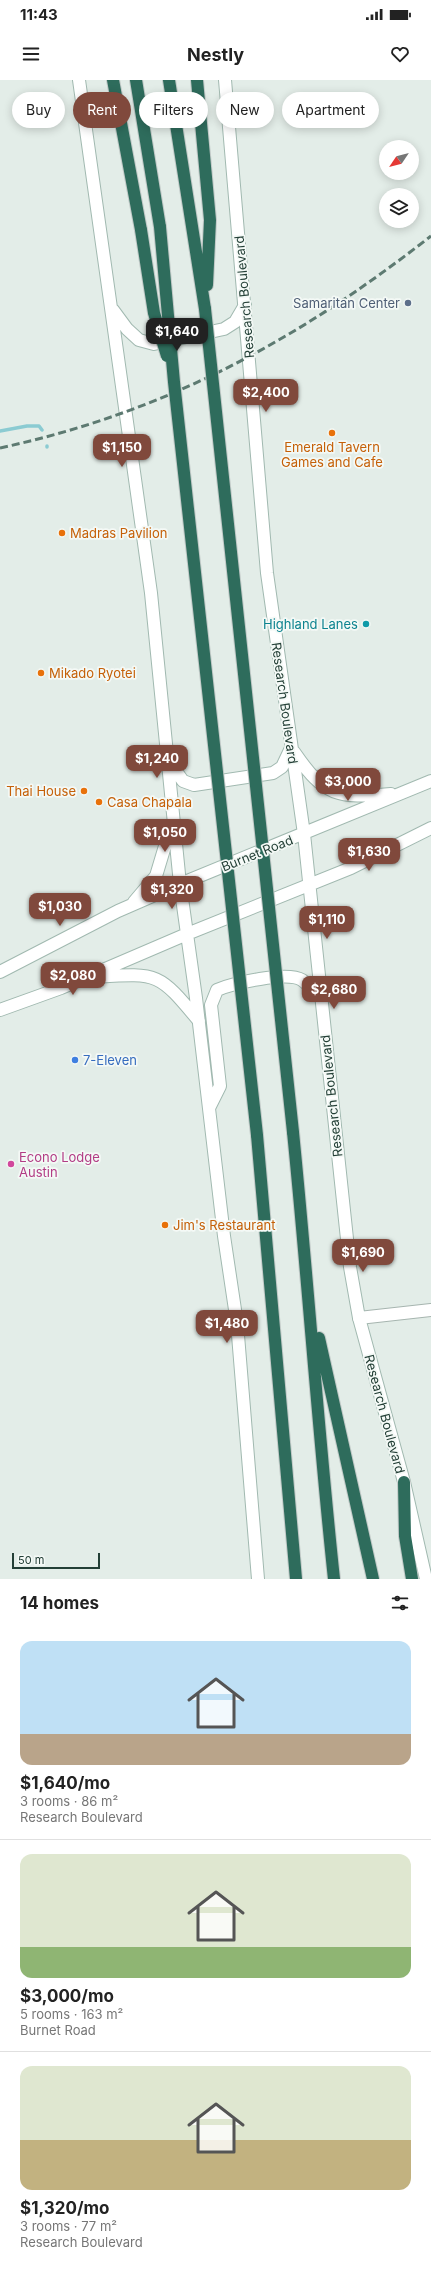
<!DOCTYPE html>
<meta charset="utf-8">
<style>
body{margin:0;font-family:Inter,sans-serif;background:#f6f6f6;color:#222;height:100vh;display:flex;flex-direction:column;font-size:15px;white-space:nowrap}
*{box-sizing:border-box;margin:0}
p{font-size:13px;color:#767676}
.icon{flex:none;width:22px;height:22px;fill:none;stroke:currentColor;stroke-width:2;stroke-linecap:round;stroke-linejoin:round}
.map{position:relative;height:1499px;overflow:hidden}
.drawer{display:flex;flex-direction:column;background:#fff;flex:1}
.drawer>*{flex:none}
.top-card{position:absolute;left:12px;top:12px;width:407px;height:36px;display:flex;gap:8px}
.needle{width:26px;rotate:235deg}
.controls{position:absolute;left:379px;top:60px;display:grid;gap:8px}
.controls a{display:grid;place-items:center;width:40px;height:40px;border-radius:50%;background:#fff;box-shadow:0 2px 10px #0003;font-size:20px}
.scale{position:absolute;left:12px;bottom:10px;width:88px;box-sizing:border-box;padding-left:4px;border:2px solid #233f36;border-top:0;font-size:11px;line-height:14px;white-space:nowrap;color:#233f36;-webkit-text-stroke:3px #f4f9f6;paint-order:stroke}
.price{position:absolute;translate:-50% -34px;padding:0 9px;border-radius:8px;background:#80493c;color:#fff;font-size:13px;line-height:26px;filter:drop-shadow(0 1px 2px #0008)}
.price::after{content:'';position:absolute;left:50%;top:24px;width:12px;height:9px;margin-left:-6px;background:inherit;clip-path:polygon(0 0,100% 0,50% 100%)}
.price.on{background:#222;color:#fff}
ul{padding:0;list-style:none}
li{display:grid;align-content:center;gap:8px;height:212px;padding:0 20px}
li+li{border-top:1px solid #e0e0e0}
li span{display:grid;place-items:center;height:124px;border-radius:12px;color:#555}
li>.icon{margin-inline-start:auto}
span .icon{width:72px;height:72px;fill:#fffc;stroke-width:1}
li b{font-size:17px}
h2{display:flex;justify-content:space-between;align-items:center;height:48px;padding:0 20px;font-size:17px}
.tag{padding:0 14px;border-radius:18px;background:#fff;box-shadow:0 2px 10px #0003;font-size:14px;line-height:36px}
.tag.on{background:#80493c;color:#fff}
.status{display:flex;justify-content:space-between;align-items:center;height:28px;padding:0 20px;background:#fff;direction:ltr}
.status svg{height:11px;fill:currentColor}
header{display:flex;justify-content:space-between;align-items:center;height:52px;padding:0 20px;background:#fff;font-size:18px;font-weight:700}
.map>svg:first-child{display:block}
.lines{fill:none;stroke-linecap:round;stroke-linejoin:round}
.stream{stroke:#8bcbd2;stroke-width:3.5}
.street-casing{stroke:#a6b5af;stroke-width:14}
.secondary-casing{stroke:#a1b9b0;stroke-width:14}
.highway-casing{stroke:#c1c9c7;stroke-width:14}
.street{stroke:#fff;stroke-width:12}
.secondary{stroke:#fff;stroke-width:12}
.highway{stroke:#2e6c5c;stroke-width:12}
.rail{stroke:#5d7a71;stroke-width:3;stroke-dasharray:8 4;stroke-linecap:butt}
.highway-bridge-casing{stroke:#c1c9c7;stroke-width:14;stroke-linecap:butt}
.highway-bridge{stroke:#2e6c5c;stroke-width:12}
.service-dot{fill:#5c6f8a;stroke:#f4f9f6;stroke-width:1.5}
.food-dot{fill:#e8710a;stroke:#f4f9f6;stroke-width:1.5}
.culture-dot{fill:#0f9aa8;stroke:#f4f9f6;stroke-width:1.5}
.shop-dot{fill:#3f7fe0;stroke:#f4f9f6;stroke-width:1.5}
.hotel-dot{fill:#d1479c;stroke:#f4f9f6;stroke-width:1.5}
.labels{text-anchor:middle;dominant-baseline:central;stroke-width:3.5;stroke-linejoin:round;paint-order:stroke}
.street-label{font-size:13px;fill:#233f36;stroke:#f4f9f6}
.service-label{font-size:13px;fill:#4e5e75;stroke:#f4f9f6;text-anchor:end}
.food-label{font-size:13px;fill:#c56008;stroke:#f4f9f6;text-anchor:start}
.culture-label{font-size:13px;fill:#0d838f;stroke:#f4f9f6;text-anchor:end}
.shop-label{font-size:13px;fill:#366cbe;stroke:#f4f9f6;text-anchor:start}
.hotel-label{font-size:13px;fill:#b23c85;stroke:#f4f9f6;text-anchor:start}
</style>
<div class="status"><b>11:43</b><svg viewBox="0 0 49 12"><path d="M0 12V9h3v3zM5 12V6h3v6zM10 12V3h3v9zM15 12V0h3v12zM26 1h20v11H26zM47 4h2v5h-2z"/></svg></div>
<header><svg class="icon" aria-label="menu" viewBox="0 0 24 24"><path d="M4 6h16M4 12h16M4 18h16"/></svg>Nestly<svg class="icon" aria-label="heart" viewBox="0 0 24 24"><path d="M12 20l-8-8c-3-5 5-10 8-4 3-6 11-1 8 4z"/></svg></header>
<div class="map">
<svg width="431" height="1499" viewBox="0 0 431 1499">
<rect width="100%" height="100%" fill="#e3ede8"/>
<g class="lines">
<path class="stream" d="M 0,351 L 27,346 L 39,346 L 42,350
M 47,366 L 47,367"/>
<defs>
<path id="street" d="M 359,1238 L 431,1230"/>
<path id="secondary" d="M 79,0 L 151,513 L 180,804 L 196,918 L 224,1156 L 237,1243 L 258,1499
M 225,0 L 267,493 L 304,754 L 350,1187 L 359,1238 L 404,1402 L 426,1499
M 113,230 L 127,249 L 139,260 L 154,264 L 224,249 L 235,242 L 245,225
M 294,672 C 325,717 337,718 391,714
M 168,680 L 183,701 L 194,705 L 273,693 L 282,687 L 291,668
M 134,822 L 156,796 L 171,746
M 0,892 L 118,831 L 180,804 L 431,701
M 95,897 C 159,893 158,892 199,941
M 0,930 L 61,908 L 187,854 L 351,788 L 431,748
M 209,1028 L 220,1006 L 211,925 L 217,910 C 233,903 287,891 302,900 C 309,905 315,912 321,917"/>
<path id="highway" d="M 113,0 L 141,150
M 136,0 L 160,147
M 169,0 L 205,229
M 197,0 L 210,140 L 207,205
M 293,1052 C 308,1201 318,1350 334,1499
M 257,1055 L 296,1499
M 319,1258 L 373,1499
M 404,1402 L 405,1456 L 412,1499"/>
</defs>
<use href="#street" class="street-casing"/>
<use href="#secondary" class="secondary-casing"/>
<use href="#highway" class="highway-casing"/>
<use href="#street" class="street"/>
<use href="#secondary" class="secondary"/>
<use href="#highway" class="highway"/>
<path class="rail" d="M 0,368 C 166,332 298,260 431,156"/>
<defs>
<path id="highway-bridge" d="M 160,147 L 174,302 L 257,1055
M 141,150 L 154,233 L 167,276
M 205,229 L 293,1052"/>
</defs>
<use href="#highway-bridge" class="highway-bridge-casing"/>
<use href="#highway-bridge" class="highway-bridge"/>
</g>
<circle class="service-dot" cx="408" cy="223" r="4"/>
<g class="food-dot">
<circle cx="332" cy="353" r="4"/>
<circle cx="62" cy="453" r="4"/>
<circle cx="41" cy="593" r="4"/>
<circle cx="84" cy="711" r="4"/>
<circle cx="99" cy="722" r="4"/>
<circle cx="165" cy="1145" r="4"/>
</g>
<circle class="culture-dot" cx="366" cy="544" r="4"/>
<circle class="shop-dot" cx="75" cy="980" r="4"/>
<circle class="hotel-dot" cx="11" cy="1084" r="4"/>
<g class="labels">
<g class="street-label">
<text transform="translate(244 217) rotate(-95)">Research Boulevard</text>
<text transform="translate(285 623) rotate(82)">Research Boulevard</text>
<text transform="translate(257 773) rotate(-22)">Burnet Road</text>
<text transform="translate(331 1016) rotate(-96)">Research Boulevard</text>
<text transform="translate(385 1334) rotate(75)">Research Boulevard</text>
</g>
<g class="service-label">
<text x="400" y="223">Samaritan Center</text>
</g>
<g class="food-label">
<text x="332" y="367" text-anchor="middle">Emerald Tavern<tspan x="332" dy="15">Games and Cafe</tspan></text>
<text x="70" y="453">Madras Pavilion</text>
<text x="49" y="593">Mikado Ryotei</text>
<text x="76" y="711" text-anchor="end">Thai House</text>
<text x="107" y="722">Casa Chapala</text>
<text x="173" y="1145">Jim's Restaurant</text>
</g>
<g class="culture-label">
<text x="358" y="544">Highland Lanes</text>
</g>
<g class="shop-label">
<text x="83" y="980">7-Eleven</text>
</g>
<g class="hotel-label">
<text x="19" y="1077">Econo Lodge<tspan x="19" dy="15">Austin</tspan></text>
</g>
</g>
</svg>
<div class="controls">
<a><svg class="needle" viewBox="-14 -14 28 28"><path d="M0-13l5 13h-10z" fill="#e53935"/><path d="M0 13l5-13h-10z" fill="#767676"/></svg></a>
<a><svg class="icon" aria-label="layers" viewBox="0 0 24 24"><path d="M12 4l9 5-9 5-9-5zM3 14l9 5 9-5"/></svg></a>
</div>
<div class="scale">50 m</div>
<b class="price on" style="left:177px;top:272px">$1,640</b>
<b class="price" style="left:266px;top:333px">$2,400</b>
<b class="price" style="left:122px;top:388px">$1,150</b>
<b class="price" style="left:157px;top:699px">$1,240</b>
<b class="price" style="left:348px;top:722px">$3,000</b>
<b class="price" style="left:165px;top:773px">$1,050</b>
<b class="price" style="left:369px;top:792px">$1,630</b>
<b class="price" style="left:172px;top:830px">$1,320</b>
<b class="price" style="left:60px;top:847px">$1,030</b>
<b class="price" style="left:327px;top:860px">$1,110</b>
<b class="price" style="left:73px;top:916px">$2,080</b>
<b class="price" style="left:334px;top:930px">$2,680</b>
<b class="price" style="left:363px;top:1193px">$1,690</b>
<b class="price" style="left:227px;top:1264px">$1,480</b>
<div class="top-card">
<a class="tag">Buy</a>
<a class="tag on">Rent</a>
<a class="tag">Filters</a>
<a class="tag">New</a>
<a class="tag">Apartment</a>
</div>
</div>
<section class="drawer">
<h2>14 homes<svg class="icon" aria-label="filters" viewBox="0 0 24 24"><path d="M4 7h16M4 17h16"/><circle cx="9" cy="7" r="2"/><circle cx="15" cy="17" r="2"/></svg></h2>
<ul>
<li><span style="background:linear-gradient(#bfe0f5 75%,#b9a48a 0)"><svg class="icon" aria-label="home" viewBox="0 0 24 24"><path d="M3 11l9-7 9 7M6 9v11h12V9"/></svg></span><div><b>$1,640/mo</b><p>3 rooms · 86 m²</p><p>Research Boulevard</p></div></li>
<li><span style="background:linear-gradient(#dfe7d0 75%,#8fb573 0)"><svg class="icon" aria-label="home" viewBox="0 0 24 24"><path d="M3 11l9-7 9 7M6 9v11h12V9"/></svg></span><div><b>$3,000/mo</b><p>5 rooms · 163 m²</p><p>Burnet Road</p></div></li>
<li><span style="background:linear-gradient(#dfe7d0 60%,#c2b280 0)"><svg class="icon" aria-label="home" viewBox="0 0 24 24"><path d="M3 11l9-7 9 7M6 9v11h12V9"/></svg></span><div><b>$1,320/mo</b><p>3 rooms · 77 m²</p><p>Research Boulevard</p></div></li>
</ul>
</section>
